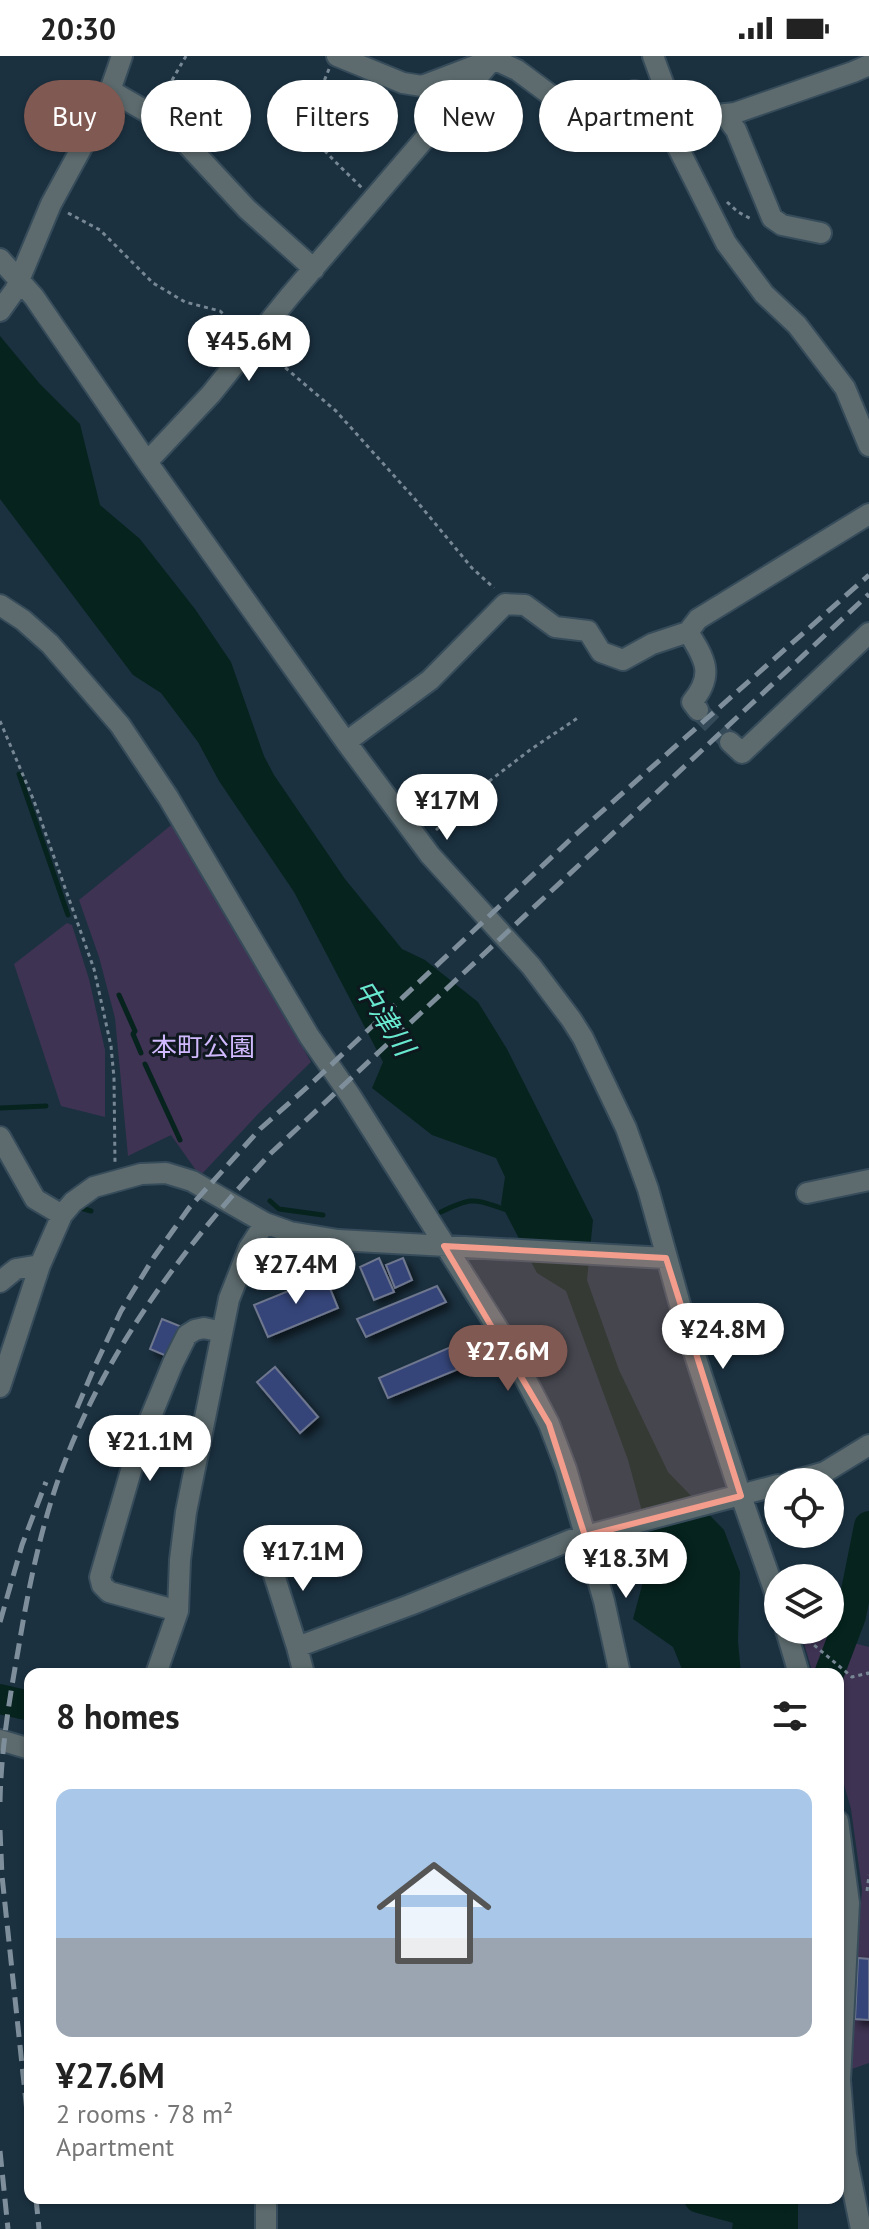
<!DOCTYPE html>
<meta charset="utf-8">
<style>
body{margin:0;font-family:"PT Sans","Noto Sans JP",sans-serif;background:#f2f2f2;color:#222;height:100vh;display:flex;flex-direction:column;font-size:30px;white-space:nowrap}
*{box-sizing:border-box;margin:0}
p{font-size:26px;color:#767676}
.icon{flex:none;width:44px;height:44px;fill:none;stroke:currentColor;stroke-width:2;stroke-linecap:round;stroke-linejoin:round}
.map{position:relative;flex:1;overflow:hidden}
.drawer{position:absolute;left:24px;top:1612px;width:820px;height:536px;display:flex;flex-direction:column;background:#fff;border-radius:16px;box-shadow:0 2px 6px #0004}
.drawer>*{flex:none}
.hud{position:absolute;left:24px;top:24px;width:822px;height:72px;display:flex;gap:16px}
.tools{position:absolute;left:764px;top:1412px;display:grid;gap:16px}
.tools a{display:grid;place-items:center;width:80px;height:80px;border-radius:50%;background:#fff;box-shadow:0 2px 6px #0004;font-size:40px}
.price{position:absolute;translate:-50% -68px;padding:0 18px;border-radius:28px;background:#fff;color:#222;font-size:26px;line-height:52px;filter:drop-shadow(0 2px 4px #0008)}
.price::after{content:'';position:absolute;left:50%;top:48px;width:24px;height:18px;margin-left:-12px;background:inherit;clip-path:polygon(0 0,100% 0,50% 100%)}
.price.on{background:#805952;color:#fff}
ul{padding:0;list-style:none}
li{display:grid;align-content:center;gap:16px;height:424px;padding:0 32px}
li span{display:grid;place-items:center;height:248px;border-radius:16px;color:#555}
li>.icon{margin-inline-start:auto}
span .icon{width:144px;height:144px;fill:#fffc;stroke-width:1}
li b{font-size:34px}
h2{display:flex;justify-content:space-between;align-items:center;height:96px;padding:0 32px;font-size:34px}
.chip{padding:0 28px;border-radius:36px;background:#fff;box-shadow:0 2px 6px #0004;font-size:28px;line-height:72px}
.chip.on{background:#805952;color:#fff}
.status{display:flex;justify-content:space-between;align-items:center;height:56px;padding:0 40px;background:#fff;direction:ltr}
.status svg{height:22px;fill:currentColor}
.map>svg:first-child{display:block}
.green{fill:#3e3352}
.water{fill:#06231e}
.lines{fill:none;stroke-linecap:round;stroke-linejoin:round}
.stream{stroke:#06231e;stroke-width:5}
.river{stroke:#06231e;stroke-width:30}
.building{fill:#354579;stroke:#6e778e;stroke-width:2;filter:url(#shadow)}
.minor-tunnel{stroke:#354a58;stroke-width:20;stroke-dasharray:20 10;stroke-linecap:butt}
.minor-casing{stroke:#374c5a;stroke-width:24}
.path{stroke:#778894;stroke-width:3;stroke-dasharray:4 4;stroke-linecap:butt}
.minor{stroke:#5d6b6e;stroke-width:20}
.rail{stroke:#7e8f9b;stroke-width:5;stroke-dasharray:16 8;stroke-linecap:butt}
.marked{fill:#f49d8d;fill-opacity:0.2;stroke:#f49d8d;stroke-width:6;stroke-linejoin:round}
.labels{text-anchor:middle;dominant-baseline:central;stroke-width:6;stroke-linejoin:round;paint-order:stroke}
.park-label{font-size:26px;fill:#d0b9fd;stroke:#0e181e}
.water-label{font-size:28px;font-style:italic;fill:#68e8ce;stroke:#0e181e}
</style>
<div class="status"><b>20:30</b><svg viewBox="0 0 49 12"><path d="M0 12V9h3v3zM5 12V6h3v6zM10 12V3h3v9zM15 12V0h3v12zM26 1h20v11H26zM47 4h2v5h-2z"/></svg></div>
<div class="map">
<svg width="869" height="2173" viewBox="0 0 869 2173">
<defs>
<filter id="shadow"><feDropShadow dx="5" dy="5" stdDeviation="4" flood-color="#0009"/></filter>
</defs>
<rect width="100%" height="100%" fill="#1b3140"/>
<path class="green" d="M 175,766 L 311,1006 L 258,1058 L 200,1120 L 171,1079 L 128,1100 L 115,962 L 99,901 L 79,844 Z
M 67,867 L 72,869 L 89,923 L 105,994 L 105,1061 L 61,1050 L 14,908 Z
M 830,1572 L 850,1586 L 869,1591 L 869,2007 L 849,2014 L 862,1833 L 851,1753 L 838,1707 L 838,1618 L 813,1618 L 800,1574 L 830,1574 Z"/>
<path class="water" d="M 0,280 L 40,328 L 80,368 L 100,449 L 140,483 L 195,553 L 231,606 L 264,700 L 274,719 L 345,823 L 402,893 L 425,904 L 478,946 L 507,993 L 593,1164 L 587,1224 L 619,1314 L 668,1416 L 724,1474 L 740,1516 L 738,1585 L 741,1618 L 684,1618 L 673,1591 L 633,1563 L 652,1492 L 628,1404 L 566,1235 L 537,1217 L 501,1148 L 505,1121 L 496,1102 L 432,1079 L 372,1032 L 383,1006 L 294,836 L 219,725 L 198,686 L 161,637 L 133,619 L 0,443 Z
M 732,2142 L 798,2142 L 798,2173 L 732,2173 L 735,2153 Z"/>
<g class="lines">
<path class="stream" d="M 19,718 L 68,859
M 119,939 L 135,975 L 133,978 L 141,997
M 145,1008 L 180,1084
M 0,1052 L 46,1050
M 270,1145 L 279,1153 L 323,1159
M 77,1151 L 91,1155
M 441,1156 C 473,1140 473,1143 507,1154"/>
<path class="river" d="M 829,1618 L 851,1560 L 869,1470
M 0,1643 L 30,1650
M 699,2142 L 772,2162"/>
</g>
<path class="building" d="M 379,1202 L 394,1236 L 374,1244 L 360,1211 Z
M 403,1202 L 412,1224 L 395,1232 L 386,1209 Z
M 325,1220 L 338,1252 L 268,1281 L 254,1249 Z
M 437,1230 L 446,1246 L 366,1281 L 357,1263 Z
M 162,1263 L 182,1271 L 169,1301 L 150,1293 Z
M 474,1281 L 483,1303 L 388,1342 L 379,1322 Z
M 275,1311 L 318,1361 L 300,1377 L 257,1326 Z
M 858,1902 L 869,1903 L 869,1964 L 855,1963 Z"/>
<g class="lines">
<path class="minor-tunnel" d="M 698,654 L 730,686"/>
<defs>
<path id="minor" d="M 495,0 L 493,3 L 517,14 L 564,49 L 583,50 L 634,35 L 651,38 L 726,187 L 764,238 L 797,269 L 845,332 L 869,390
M 653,0 L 670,46 L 687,57 L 709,60 L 735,57 L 853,16 L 869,9
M 111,35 L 149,57 L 182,83 L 247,153 L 314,213
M 724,58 L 736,74 L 772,162 L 782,169 L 821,177
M 0,203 L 34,241 L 147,406 L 346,686 L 430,799 L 531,910 L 571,963 L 583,982 L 626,1072 L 648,1133 L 689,1281 L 741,1440 L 778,1545
M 0,255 L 15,234 L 51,148 L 105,49 L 122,0
M 147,406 L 211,338 L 289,241 L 493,3 L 422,30 L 403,27 L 337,0
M 0,549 L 23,564 L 50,588 L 120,669 L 168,741 L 309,980 L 350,1039 L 505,1284 L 549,1368 L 566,1413 L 604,1545 L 620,1618
M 688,576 L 698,563 L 869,458
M 346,686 L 430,624 L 505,548 L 525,549 L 555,571 L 588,575 L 601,596 L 623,604 L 652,588 L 688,576 C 705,603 715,619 692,646 L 698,654
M 730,686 L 742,697 L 869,577
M 0,1081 L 35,1143 L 62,1159
M 807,1137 L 869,1124
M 0,1226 L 16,1213 L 40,1209
M 0,1331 L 40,1209 L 62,1159 L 73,1146 L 94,1131 L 141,1118 L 166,1117 L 192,1125 L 265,1167 L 290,1176 L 338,1184 L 666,1202
M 790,1426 L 825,1416 L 869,1389
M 267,1497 L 297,1591
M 178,1555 L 109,1536 L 102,1529 L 100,1521 L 137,1394 L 173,1307 L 187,1279 L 195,1274 L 204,1272 L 222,1276
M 786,1574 L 799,1618
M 156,1618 L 178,1555 L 180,1504 L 186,1456 L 229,1243 L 249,1192 L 265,1167
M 304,1618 L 297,1591 L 410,1549 L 571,1484 L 778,1429
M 0,1684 L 30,1693
M 838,1765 L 849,1847 L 840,2024 L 846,2099 L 861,2173
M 266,2173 L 266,2142"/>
</defs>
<use href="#minor" class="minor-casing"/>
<path class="path" d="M 329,13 L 318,40 L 302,65 C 318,91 340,110 362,132
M 160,45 L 186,0
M 727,146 L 738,156 L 753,164
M 68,157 L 100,174 L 153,227 L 185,246 L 220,255 L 240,273
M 268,295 L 281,308 L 336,355 L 414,442 L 472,512 L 494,532
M 0,665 L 34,745 L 94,913 L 111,990 L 114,1022 L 115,1108
M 436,774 L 488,726 L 530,694 L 579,661
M 808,1584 L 852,1621 L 868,1617 L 869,1619
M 867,1835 L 869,1819"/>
<use href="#minor" class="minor"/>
<path class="rail" d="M 77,1352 L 94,1312 L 121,1255 L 154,1201 L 189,1152 L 260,1073 L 313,1026 L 573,781 L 869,519
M 0,1566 L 22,1489 L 46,1426
M 0,1746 C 1,1695 9,1645 18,1595 C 27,1540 38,1484 56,1430 C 99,1303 180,1194 271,1097 L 869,538
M 0,1774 L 2,1820 L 30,2084
M 0,2095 L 8,2173
M 36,2142 L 39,2173"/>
</g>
<path class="marked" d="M 444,1190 L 666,1202 L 741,1440 L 585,1480 L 549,1368 Z"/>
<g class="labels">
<g class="park-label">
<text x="203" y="990">本町公園</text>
</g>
<g class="water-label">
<text transform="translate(385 961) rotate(57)">中津川</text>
</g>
</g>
</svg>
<div class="tools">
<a><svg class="icon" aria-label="locate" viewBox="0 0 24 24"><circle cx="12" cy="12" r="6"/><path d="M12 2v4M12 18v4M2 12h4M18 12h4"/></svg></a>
<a><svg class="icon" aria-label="layers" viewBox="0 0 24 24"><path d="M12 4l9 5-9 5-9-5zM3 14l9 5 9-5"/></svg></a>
</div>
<b class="price" style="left:249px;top:327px">¥45.6M</b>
<b class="price" style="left:447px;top:786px">¥17M</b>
<b class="price" style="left:296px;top:1250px">¥27.4M</b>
<b class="price" style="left:723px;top:1315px">¥24.8M</b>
<b class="price on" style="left:508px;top:1337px">¥27.6M</b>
<b class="price" style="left:150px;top:1427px">¥21.1M</b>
<b class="price" style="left:303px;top:1537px">¥17.1M</b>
<b class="price" style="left:626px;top:1544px">¥18.3M</b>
<div class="hud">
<a class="chip on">Buy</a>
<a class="chip">Rent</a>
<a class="chip">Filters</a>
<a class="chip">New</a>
<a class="chip">Apartment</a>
</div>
<section class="drawer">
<h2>8 homes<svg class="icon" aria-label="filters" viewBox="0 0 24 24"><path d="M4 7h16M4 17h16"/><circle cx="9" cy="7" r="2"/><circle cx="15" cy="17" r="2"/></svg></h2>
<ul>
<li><span style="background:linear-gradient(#a9c7e8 60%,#9aa5b1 0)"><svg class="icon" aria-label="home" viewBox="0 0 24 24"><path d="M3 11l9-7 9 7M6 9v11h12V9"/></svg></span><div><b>¥27.6M</b><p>2 rooms · 78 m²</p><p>Apartment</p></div></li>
</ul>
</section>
</div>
